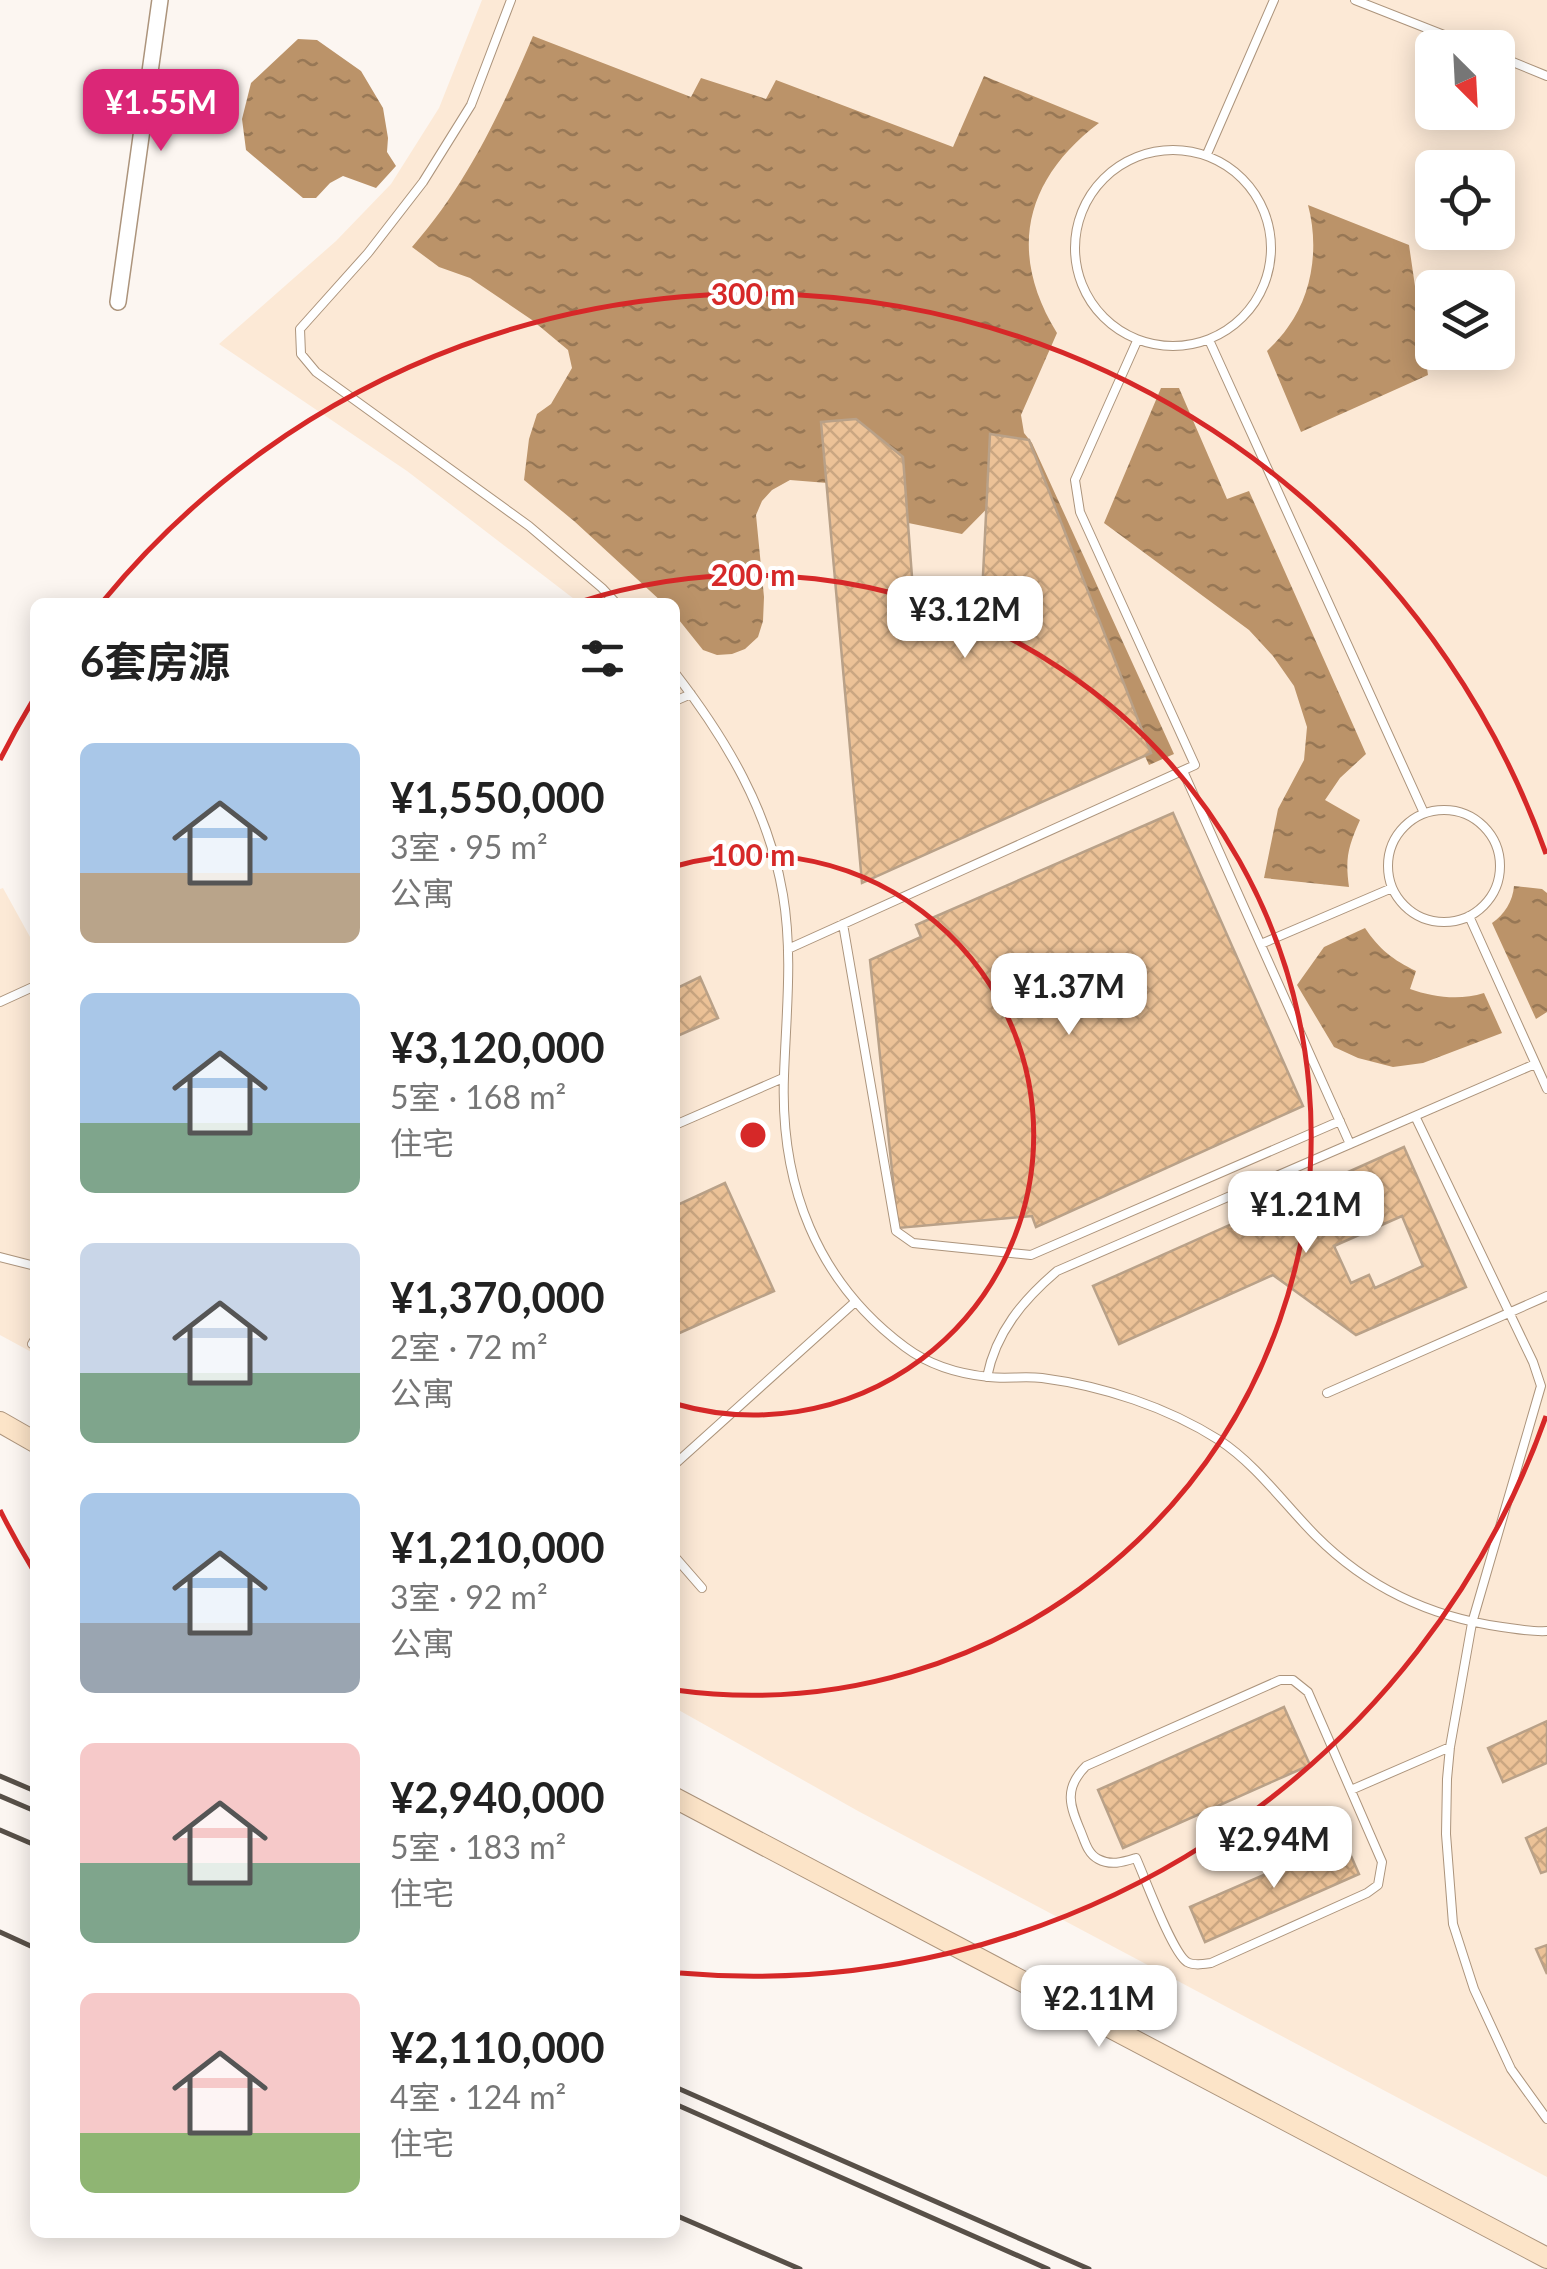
<!DOCTYPE html>
<html lang="zh">
<meta charset="utf-8">
<style>
body{margin:0;font-family:Lato,"Noto Sans SC",sans-serif;background:#f2f2f2;color:#222;height:100vh;display:flex;flex-direction:column;font-size:38px;white-space:nowrap}
*{box-sizing:border-box;margin:0}
p{font-size:32px;color:#767676}
.icon{flex:none;width:55px;height:55px;fill:none;stroke:currentColor;stroke-width:2;stroke-linecap:round;stroke-linejoin:round}
.map{position:relative;flex:1;overflow:hidden}
.drawer{position:absolute;left:30px;top:598px;width:650px;height:1640px;display:flex;flex-direction:column;background:#fff;border-radius:15px;box-shadow:0 5px 25px #0003}
.drawer>*{flex:none}
.needle{width:65px;rotate:156deg}
.fabs{position:absolute;left:1415px;top:30px;display:grid;gap:20px}
.fabs a{display:grid;place-items:center;width:100px;height:100px;border-radius:15px;background:#fff;box-shadow:0 5px 25px #0003;font-size:50px}
.price{position:absolute;translate:-50% -85px;padding:0 22px;border-radius:20px;background:#fff;color:#222;font-size:32px;line-height:65px;filter:drop-shadow(0 2px 5px #0008)}
.price::after{content:'';position:absolute;left:50%;top:60px;width:30px;height:22px;margin-left:-15px;background:inherit;clip-path:polygon(0 0,100% 0,50% 100%)}
.price.current{background:#db2777;color:#fff}
ul{padding:0;list-style:none}
li{display:flex;align-items:center;gap:30px;height:250px;padding:0 50px}
li span{display:grid;place-items:center;flex:none;width:280px;height:200px;border-radius:15px;color:#555}
li>.icon{margin-inline-start:auto}
span .icon{width:120px;height:120px;fill:#fffc;stroke-width:1}
li b{font-size:42px}
h2{display:flex;justify-content:space-between;align-items:center;height:120px;padding:0 50px;font-size:42px}
.map>svg:first-child{display:block}
.built{fill:#fce9d6;fill-rule:evenodd}
.water{fill:url(#water-ripples)}
.building{fill:url(#building-cross-hatch);stroke:#b9a188;stroke-width:2.5;fill-rule:evenodd}
.lines{fill:none;stroke-linecap:round;stroke-linejoin:round}
.lane-casing{stroke:#ac947c;stroke-width:10}
.street-casing{stroke:#ac947c;stroke-width:18}
.secondary-casing{stroke:#ac947c;stroke-width:22}
.lane{stroke:#fff;stroke-width:8}
.street{stroke:#fff;stroke-width:15}
.secondary{stroke:#fce4c8;stroke-width:20}
.rail{stroke:#585048;stroke-width:5}
.ring{fill:none;stroke:#d62828;stroke-width:5}
.centre{fill:#d62828;stroke:#fff;stroke-width:5}
.ring-label{font-size:30px;text-anchor:middle;font-weight:bold;fill:#d62828;stroke:#fff;stroke-width:8;stroke-linejoin:round;paint-order:stroke}
</style>
<div class="map">
<svg width="1547" height="2269" viewBox="0 0 1547 2269">
<defs>
<pattern id="water-ripples" width="26" height="14" patternUnits="userSpaceOnUse" patternTransform="scale(2.5)"><rect width="26" height="14" fill="#bb9369"/><path d="M2 4q2-2 4 0t4 0M15 11q2-2 4 0t4 0" fill="none" stroke="#977755"/></pattern>
<pattern id="building-cross-hatch" width="8" height="8" patternUnits="userSpaceOnUse" patternTransform="scale(2.5)"><rect width="8" height="8" fill="#ecc297"/><path d="M0 0l8 8M0 8l8-8" fill="none" stroke="#caa681"/></pattern>
</defs>
<rect width="100%" height="100%" fill="#fcf6f1"/>
<path class="built" d="M 482,0 L 1547,0 L 1547,2177 L 858,1811 L 675,1708 L 675,602 L 578,602 L 407,471 L 219,344 L 336,241 L 391,184 L 439,108 ZM 1432,48 L 1498,48 L 1498,112 L 1432,112 ZM 1432,168 L 1498,168 L 1498,232 L 1432,232 ZM 1432,288 L 1498,288 L 1498,352 L 1432,352 Z
M 3,888 L 35,946 L 35,1354 L 0,1335 L 0,889 Z"/>
<path class="water" d="M 533,36 L 691,97 L 701,78 L 766,99 L 776,80 L 953,147 L 984,76 L 1099,123 C 1025,179 1007,252 1057,333 L 1021,415 L 1024,433 L 1032,443 L 1174,754 L 1149,765 L 1017,478 L 962,534 L 884,518 L 877,487 L 790,480 L 772,490 L 762,501 L 756,515 L 764,597 L 763,621 L 758,637 L 745,649 L 732,654 L 717,655 L 703,650 L 675,615 L 675,602 L 662,602 L 574,521 L 524,480 L 529,439 L 537,414 L 551,404 L 572,368 L 568,350 L 532,320 L 470,278 L 439,267 L 412,247 C 466,186 501,112 533,36 Z
M 298,39 L 317,40 L 361,71 L 383,108 L 388,138 L 387,152 L 396,166 L 376,188 L 343,176 L 330,183 L 316,198 L 303,198 L 246,150 L 242,119 L 251,83 Z
M 1308,205 L 1409,245 L 1428,375 L 1301,432 L 1267,351 C 1274,344 1282,336 1288,327 C 1313,293 1319,246 1308,205 Z
M 1161,388 L 1179,388 L 1227,499 L 1249,491 L 1366,754 L 1340,778 L 1325,800 L 1360,820 C 1348,847 1345,858 1349,887 L 1264,878 L 1278,809 L 1304,760 L 1307,727 L 1294,686 L 1273,656 L 1249,630 L 1104,523 Z
M 1514,886 L 1542,889 L 1547,893 L 1547,1012 L 1536,1019 L 1492,923 C 1504,915 1513,901 1514,886 Z
M 1365,928 C 1379,949 1393,960 1416,971 L 1410,989 C 1433,997 1459,1001 1484,993 L 1502,1033 L 1423,1063 L 1393,1067 L 1358,1058 L 1334,1047 L 1297,985 L 1324,947 Z"/>
<path class="building" d="M 856,419 L 903,457 L 916,630 L 980,636 L 990,434 L 1029,440 L 1151,753 L 862,883 L 821,422 Z
M 1173,813 L 1303,1106 L 1036,1227 L 1032,1216 L 898,1228 L 870,960 L 921,937 L 916,925 Z
M 700,977 L 718,1018 L 675,1037 L 675,989 Z
M 1404,1147 L 1466,1287 L 1356,1335 L 1273,1275 L 1119,1344 L 1093,1286 ZM 1402,1216 L 1423,1266 L 1375,1288 L 1369,1275 L 1351,1283 L 1334,1246 Z
M 725,1183 L 774,1291 L 675,1335 L 675,1206 Z
M 1284,1707 L 1310,1765 L 1123,1848 L 1098,1790 Z
M 1547,1721 L 1547,1763 L 1503,1782 L 1488,1748 Z
M 1547,1828 L 1547,1871 L 1541,1873 L 1526,1838 Z
M 1344,1840 L 1359,1874 L 1205,1942 L 1190,1907 Z
M 1547,1945 L 1547,1974 L 1536,1949 Z"/>
<g class="lines">
<defs>
<path id="lane" d="M 511,0 L 471,105 L 423,182 L 368,253 L 300,329 L 301,354 L 316,372 L 529,526 L 602,588 L 615,602
M 1355,0 L 1477,48
M 1498,56 L 1547,76
M1075 248a98 98 0 1 1 196 0a98 98 0 1 1-196 0Z
M 1207,154 L 1274,0
M 1209,340 L 1424,813
M 675,673 C 726,739 769,811 783,895 C 793,955 786,1015 784,1076 C 780,1184 816,1281 905,1347 C 929,1365 959,1374 989,1377 C 1006,1379 1024,1376 1042,1378 C 1103,1386 1167,1407 1219,1440 C 1257,1465 1284,1504 1316,1536 C 1367,1587 1431,1617 1502,1627 C 1517,1629 1532,1632 1547,1631
M 675,701 L 691,694
M 1183,771 L 1350,1144
M1388 866a56 56 0 1 1 112 0a56 56 0 1 1-112 0Z
M 1469,916 L 1547,1089
M 843,924 L 896,1231 L 913,1243 L 1031,1255 L 1340,1121
M 1261,944 L 1392,888
M 788,949 L 1195,765 L 1080,512 L 1075,480 L 1137,341
M 0,1002 L 35,986
M 1415,1116 L 1533,1362 L 1541,1386 L 1472,1623 L 1450,1747 L 1447,1779 L 1446,1834 L 1453,1924 L 1474,1989 L 1511,2069 L 1547,2119
M 675,1125 L 783,1078
M 0,1257 L 35,1266
M 32,1344 L 35,1339
M 987,1377 C 996,1332 1023,1300 1057,1271 L 1535,1064
M 1327,1393 L 1547,1296
M 675,1464 L 855,1302
M 675,1557 L 702,1588
M 1280,1680 L 1293,1680 L 1308,1692 L 1382,1862 L 1378,1885 L 1367,1893 L 1211,1963 C 1204,1964 1194,1966 1187,1962 C 1172,1952 1145,1878 1136,1858 C 1123,1862 1111,1866 1098,1859 C 1088,1854 1085,1842 1081,1832 C 1070,1806 1063,1789 1086,1766 Z
M 1351,1790 L 1450,1747"/>
<path id="street" d="M 118,302 L 160,0"/>
<path id="secondary" d="M 0,1422 L 35,1442
M 675,1798 L 1547,2258"/>
</defs>
<use href="#lane" class="lane-casing"/>
<use href="#street" class="street-casing"/>
<use href="#secondary" class="secondary-casing"/>
<use href="#lane" class="lane"/>
<use href="#street" class="street"/>
<use href="#secondary" class="secondary"/>
<path class="rail" d="M 0,1776 L 35,1791
M 0,1796 L 35,1811
M 0,1830 L 35,1845
M 0,1932 L 35,1948
M 675,2087 L 1089,2269
M 675,2104 L 1048,2269
M 675,2215 L 800,2269"/>
</g>
<g class="ring">
<path d="M676 866A280 280 0 1 1 676 1404"/>
<path d="M580 602A560 560 0 1 1 675 1690"/>
<path d="M1546 1416A841 841 0 0 1 680 1973M32 1568A841 841 0 0 1 0 1510M0 760A841 841 0 0 1 32 702M104 600A841 841 0 0 1 1546 854"/>
</g>
<circle cx="753" cy="1135" r="15" class="centre"/>
<g class="ring-label">
<text x="753" y="305">300 m</text>
<text x="753" y="586">200 m</text>
<text x="753" y="866">100 m</text>
</g>
</svg>
<div class="fabs">
<a><svg class="needle" viewBox="-14 -14 28 28"><path d="M0-13l5 13h-10z" fill="#e53935"/><path d="M0 13l5-13h-10z" fill="#767676"/></svg></a>
<a><svg class="icon" aria-label="locate" viewBox="0 0 24 24"><circle cx="12" cy="12" r="6"/><path d="M12 2v4M12 18v4M2 12h4M18 12h4"/></svg></a>
<a><svg class="icon" aria-label="layers" viewBox="0 0 24 24"><path d="M12 4l9 5-9 5-9-5zM3 14l9 5 9-5"/></svg></a>
</div>
<b class="price current" style="left:161px;top:154px">¥1.55M</b>
<b class="price" style="left:965px;top:661px">¥3.12M</b>
<b class="price" style="left:1069px;top:1038px">¥1.37M</b>
<b class="price" style="left:1306px;top:1256px">¥1.21M</b>
<b class="price" style="left:1274px;top:1891px">¥2.94M</b>
<b class="price" style="left:1099px;top:2050px">¥2.11M</b>
<section class="drawer">
<h2>6套房源<svg class="icon" aria-label="filters" viewBox="0 0 24 24"><path d="M4 7h16M4 17h16"/><circle cx="9" cy="7" r="2"/><circle cx="15" cy="17" r="2"/></svg></h2>
<ul>
<li><span style="background:linear-gradient(#a9c7e8 65%,#b9a48a 0)"><svg class="icon" aria-label="home" viewBox="0 0 24 24"><path d="M3 11l9-7 9 7M6 9v11h12V9"/></svg></span><div><b>¥1,550,000</b><p>3室 · 95 m²</p><p>公寓</p></div></li>
<li><span style="background:linear-gradient(#a9c7e8 65%,#7fa58c 0)"><svg class="icon" aria-label="home" viewBox="0 0 24 24"><path d="M3 11l9-7 9 7M6 9v11h12V9"/></svg></span><div><b>¥3,120,000</b><p>5室 · 168 m²</p><p>住宅</p></div></li>
<li><span style="background:linear-gradient(#c9d6e8 65%,#7fa58c 0)"><svg class="icon" aria-label="home" viewBox="0 0 24 24"><path d="M3 11l9-7 9 7M6 9v11h12V9"/></svg></span><div><b>¥1,370,000</b><p>2室 · 72 m²</p><p>公寓</p></div></li>
<li><span style="background:linear-gradient(#a9c7e8 65%,#9aa5b1 0)"><svg class="icon" aria-label="home" viewBox="0 0 24 24"><path d="M3 11l9-7 9 7M6 9v11h12V9"/></svg></span><div><b>¥1,210,000</b><p>3室 · 92 m²</p><p>公寓</p></div></li>
<li><span style="background:linear-gradient(#f6c9c9 60%,#7fa58c 0)"><svg class="icon" aria-label="home" viewBox="0 0 24 24"><path d="M3 11l9-7 9 7M6 9v11h12V9"/></svg></span><div><b>¥2,940,000</b><p>5室 · 183 m²</p><p>住宅</p></div></li>
<li><span style="background:linear-gradient(#f6c9c9 70%,#8fb573 0)"><svg class="icon" aria-label="home" viewBox="0 0 24 24"><path d="M3 11l9-7 9 7M6 9v11h12V9"/></svg></span><div><b>¥2,110,000</b><p>4室 · 124 m²</p><p>住宅</p></div></li>
</ul>
</section>
</div>
